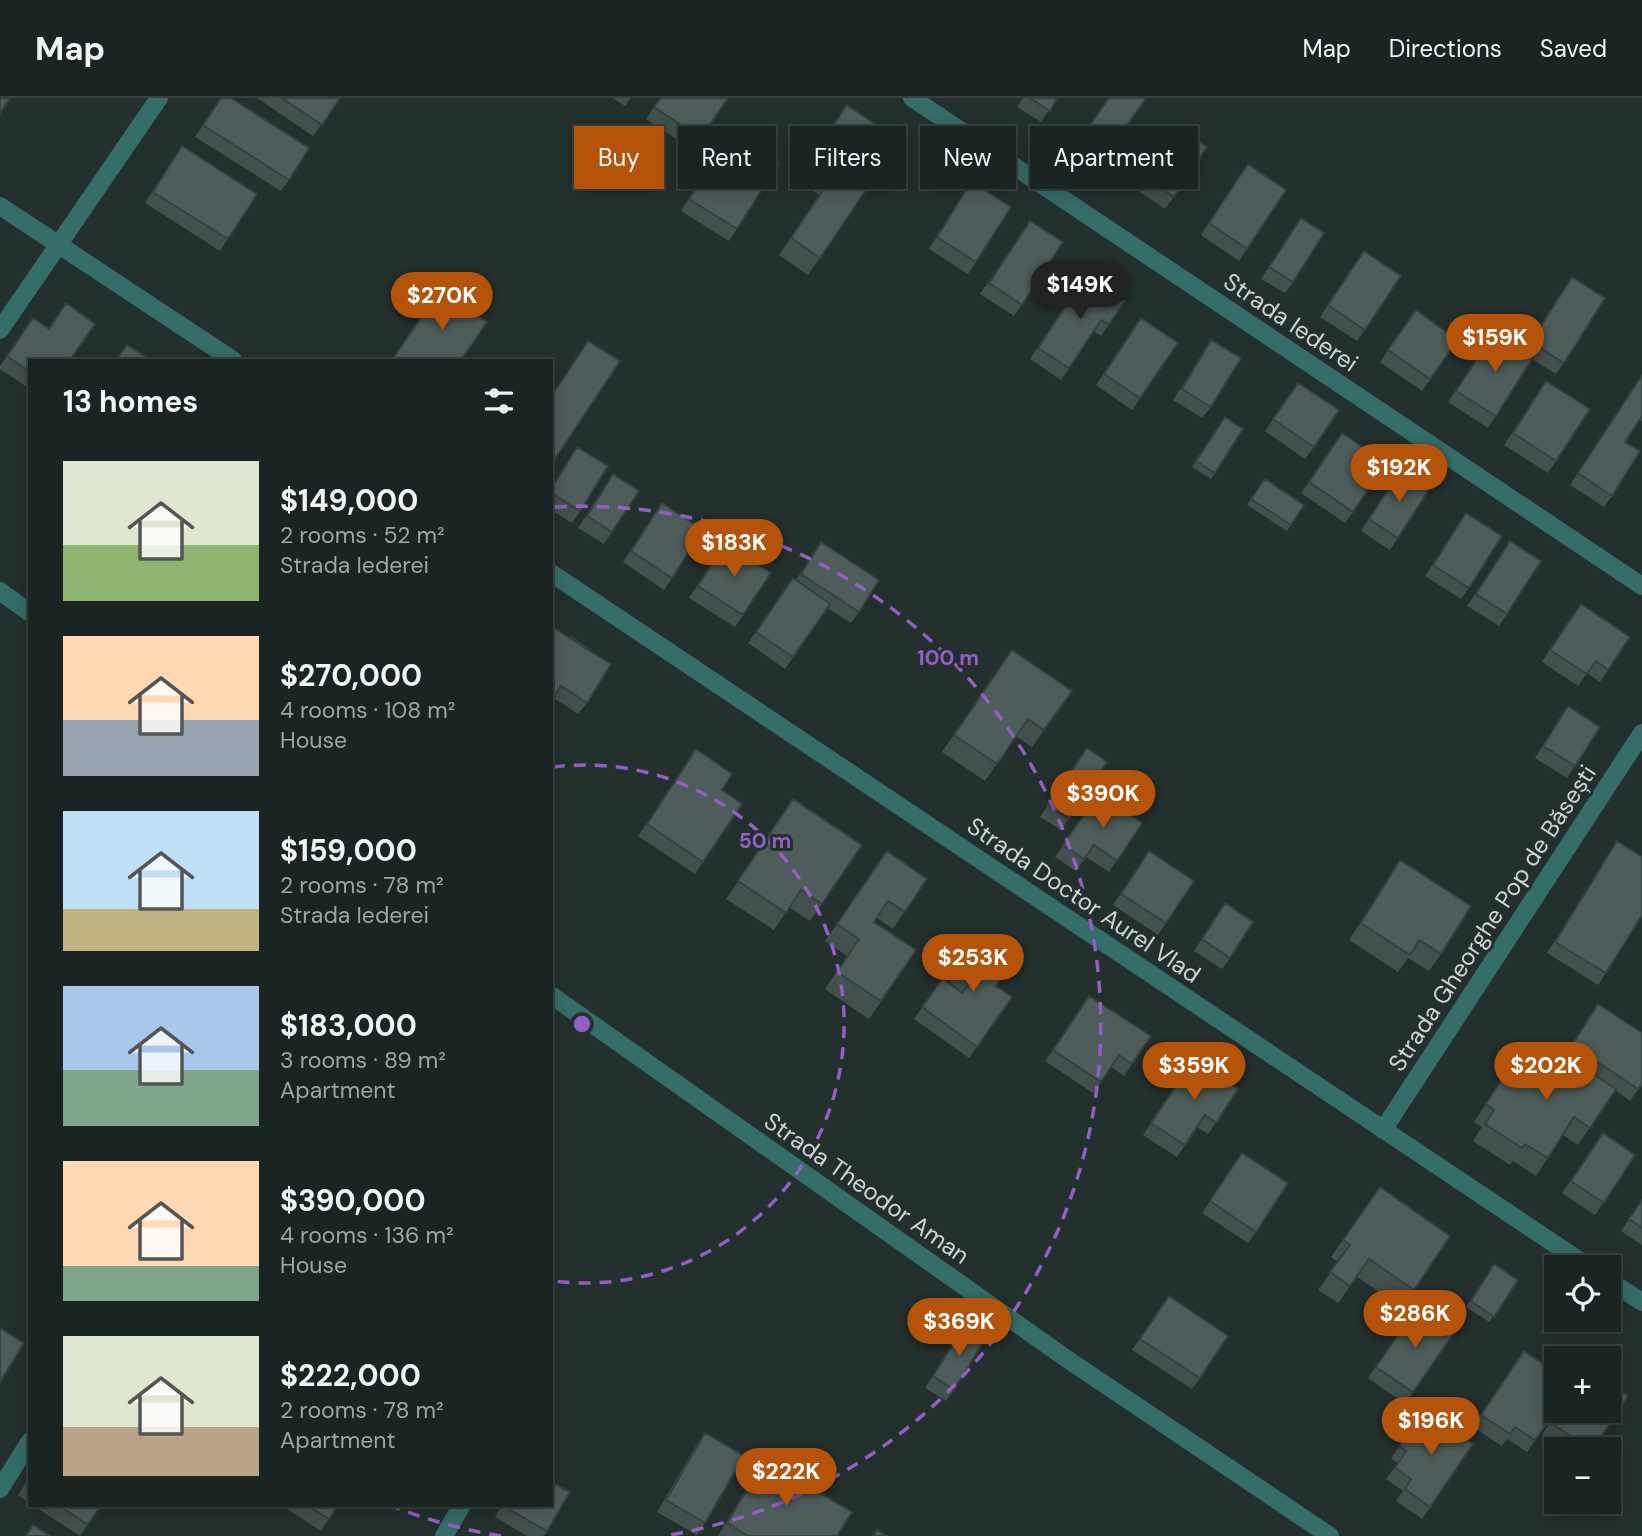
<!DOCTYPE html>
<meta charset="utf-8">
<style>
body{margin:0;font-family:"DM Sans",sans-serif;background:#232c2a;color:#f1f3f6;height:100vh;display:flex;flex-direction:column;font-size:26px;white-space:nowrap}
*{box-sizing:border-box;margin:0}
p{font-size:23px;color:#9fa4a5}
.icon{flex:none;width:38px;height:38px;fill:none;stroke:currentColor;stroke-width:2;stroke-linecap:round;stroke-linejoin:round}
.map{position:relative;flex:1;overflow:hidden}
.panel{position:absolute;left:28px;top:261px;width:525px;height:1148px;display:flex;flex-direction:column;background:#1a2422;border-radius:0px;box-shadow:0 4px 18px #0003,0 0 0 2px #384140}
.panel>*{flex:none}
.hud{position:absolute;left:574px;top:28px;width:665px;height:63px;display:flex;gap:14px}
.fabs{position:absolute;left:1544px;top:1157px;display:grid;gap:14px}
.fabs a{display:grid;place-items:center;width:77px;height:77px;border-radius:0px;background:#1a2422;box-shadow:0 4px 18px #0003,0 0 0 2px #384140;font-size:35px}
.price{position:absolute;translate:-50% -60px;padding:0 16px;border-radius:24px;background:#b45309;color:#fff;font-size:23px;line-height:46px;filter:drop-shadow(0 2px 4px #0008)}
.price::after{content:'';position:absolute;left:50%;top:42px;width:21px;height:16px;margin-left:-10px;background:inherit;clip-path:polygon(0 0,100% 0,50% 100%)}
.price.active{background:#222;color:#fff}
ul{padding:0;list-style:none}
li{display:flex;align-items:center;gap:21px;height:175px;padding:0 35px}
li span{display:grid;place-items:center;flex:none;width:196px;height:140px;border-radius:0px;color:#555}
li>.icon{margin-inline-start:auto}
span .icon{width:84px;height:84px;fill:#fffc;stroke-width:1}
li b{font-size:30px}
h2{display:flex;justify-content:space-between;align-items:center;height:84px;padding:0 35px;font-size:30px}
.tag{padding:0 24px;border-radius:0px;background:#1a2422;box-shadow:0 4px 18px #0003,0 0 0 2px #384140;font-size:24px;line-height:63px}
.tag.active{background:#b45309;color:#fff}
header{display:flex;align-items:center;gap:42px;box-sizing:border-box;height:98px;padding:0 35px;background:#1a2422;border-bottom:2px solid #384140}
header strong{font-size:33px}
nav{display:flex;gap:38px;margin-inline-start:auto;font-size:24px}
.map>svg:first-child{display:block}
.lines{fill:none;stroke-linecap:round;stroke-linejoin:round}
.minor{stroke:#356d68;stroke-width:18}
.wall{fill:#43504e}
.building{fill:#4e5d5b;stroke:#374140;stroke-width:2}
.ring{fill:none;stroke:#945fc5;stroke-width:3.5;stroke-dasharray:12 9}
.labels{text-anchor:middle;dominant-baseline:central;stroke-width:6;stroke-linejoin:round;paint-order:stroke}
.street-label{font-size:24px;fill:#cdd5d4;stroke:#23302e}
.centre{fill:#945fc5;stroke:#23302e;stroke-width:3.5}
.ring-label{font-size:21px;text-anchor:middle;font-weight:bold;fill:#945fc5;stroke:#23302e;stroke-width:6;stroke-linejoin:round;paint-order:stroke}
</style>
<header>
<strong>Map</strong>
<nav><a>Map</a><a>Directions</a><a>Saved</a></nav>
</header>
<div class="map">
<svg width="1642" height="1438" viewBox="0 0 1642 1438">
<rect width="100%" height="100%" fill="#23302e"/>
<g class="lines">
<path class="minor" d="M 912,0 L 1642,488
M 0,108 L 233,262
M 0,232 L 159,0
M 551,475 L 1589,1169
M 0,493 L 30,515
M 551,897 L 1067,1261 L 1330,1438
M 1383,1032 L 1642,635
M 1608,1182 L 1642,1204
M 0,1391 L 30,1343
M 444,1438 L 462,1407"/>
</g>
<path class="wall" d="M 220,0 L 289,82 L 281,93 L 195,39 Z
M 257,0 L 340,0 L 313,38 Z
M 613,0 L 631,0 L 625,8 Z
M 660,0 L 701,40 L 693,52 L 646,21 Z
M 1023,0 L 1057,0 L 1041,24 L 1017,9 Z
M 1109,0 L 1108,54 L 1100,66 L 1075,49 Z
M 847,7 L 852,62 L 858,78 L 870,86 L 808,177 L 779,157 L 819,97 L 796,81 Z
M 1179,30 L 1174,99 L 1165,111 L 1137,92 Z
M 731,34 L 737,131 L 729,143 L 681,113 Z
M 182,48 L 228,141 L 220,153 L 145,105 Z
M 1248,66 L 1286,92 L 1239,163 L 1201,137 Z
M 971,84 L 976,164 L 968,176 L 929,151 Z
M 1301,120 L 1293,184 L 1285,195 L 1261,181 Z
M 1030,123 L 1063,144 L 1014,218 L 980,196 Z
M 1364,153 L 1401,178 L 1357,243 L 1320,219 Z
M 1572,179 L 1564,265 L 1556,276 L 1532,261 L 1488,330 L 1448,304 L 1495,233 L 1525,253 Z
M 1078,188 L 1125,203 L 1101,238 L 1094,233 L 1061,282 L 1030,261 Z
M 1416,212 L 1458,242 L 1422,293 L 1380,264 Z
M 33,220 L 49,231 L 30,262 L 30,291 L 0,271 L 0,268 Z
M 1141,220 L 1178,245 L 1132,312 L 1096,287 Z
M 1211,242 L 1211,309 L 1202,320 L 1173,302 Z
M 1642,276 L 1642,323 L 1640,322 L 1625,344 L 1612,398 L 1604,409 L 1570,387 Z
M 1546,283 L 1556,363 L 1548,375 L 1504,347 Z
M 1298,285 L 1314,349 L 1305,361 L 1265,333 Z
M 1225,319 L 1243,331 L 1211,381 L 1192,369 Z
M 1342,335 L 1353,414 L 1345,425 L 1301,395 Z
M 577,349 L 580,413 L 572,425 L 551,412 L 551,390 Z
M 1401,372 L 1398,440 L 1390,452 L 1361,433 Z
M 613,376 L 612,434 L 604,446 L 578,430 Z
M 1265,381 L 1304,407 L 1287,433 L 1247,407 Z
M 662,405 L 672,480 L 664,492 L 623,464 Z
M 1466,415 L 1469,490 L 1461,501 L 1425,478 Z
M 1510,443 L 1507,516 L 1499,528 L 1467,508 Z
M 821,444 L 859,514 L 851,525 L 827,510 L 785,571 L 748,545 L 793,480 L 796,482 Z
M 725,445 L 743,517 L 735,529 L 689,500 Z
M 1572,517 L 1608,572 L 1600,584 L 1587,575 L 1578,588 L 1542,564 Z
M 551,528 L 587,605 L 578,616 L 554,600 Z
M 1012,552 L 1072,593 L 1032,649 L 1016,638 L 985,683 L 942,654 Z
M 1568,608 L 1575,668 L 1567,680 L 1535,660 Z
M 1087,650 L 1107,664 L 1061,732 L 1040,719 Z
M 696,651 L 722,692 L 742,706 L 695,776 L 638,738 Z
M 1099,695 L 1142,725 L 1109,774 L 1086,759 L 1076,773 L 1055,759 Z
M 793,701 L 822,806 L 810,823 L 789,809 L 774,832 L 726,801 Z
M 1617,743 L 1606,875 L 1598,887 L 1547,855 Z
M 887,753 L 927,781 L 893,831 L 877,820 L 874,824 L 916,852 L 869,921 L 825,891 L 847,858 L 825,843 Z
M 1149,753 L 1194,783 L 1158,837 L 1113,807 Z
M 1400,762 L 1441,856 L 1429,873 L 1408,860 L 1398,874 L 1349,842 Z
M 1225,805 L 1230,860 L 1222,871 L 1194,853 Z
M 981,839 L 996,888 L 1012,899 L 969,960 L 914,921 L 943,880 L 949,885 Z
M 1089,898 L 1132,966 L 1124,978 L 1111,969 L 1093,995 L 1045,963 Z
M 1590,918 L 1642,986 L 1630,1003 L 1615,992 L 1578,1047 L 1563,1037 L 1536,1078 L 1513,1063 L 1510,1067 L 1473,1043 L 1482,1029 L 1474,1024 L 1505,976 L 1511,980 L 1528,970 L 1541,951 L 1569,969 L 1572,964 L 1564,959 Z
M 1194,961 L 1216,1025 L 1208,1036 L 1197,1029 L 1177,1059 L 1143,1037 Z
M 1603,1035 L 1635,1057 L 1595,1117 L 1562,1095 Z
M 1242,1055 L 1256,1134 L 1248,1145 L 1202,1115 Z
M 1380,1089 L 1450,1138 L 1402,1209 L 1357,1179 L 1338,1205 L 1318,1192 L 1338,1164 L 1331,1159 Z
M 1642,1102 L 1642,1147 L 1621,1133 Z
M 1494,1166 L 1518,1182 L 1489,1224 L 1466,1209 Z
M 1169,1198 L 1200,1280 L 1192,1291 L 1132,1252 Z
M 1417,1209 L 1413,1294 L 1405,1306 L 1368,1280 Z
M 964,1228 L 954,1292 L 946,1303 L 925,1290 Z
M 1524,1253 L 1551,1286 L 1556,1312 L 1527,1354 L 1507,1341 L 1502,1348 L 1473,1329 Z
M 1558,1312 L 1593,1351 L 1564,1351 L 1542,1337 Z
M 1424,1313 L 1473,1346 L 1422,1421 L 1396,1403 L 1403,1393 L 1386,1381 L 1398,1365 L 1391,1360 Z
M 705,1335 L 705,1425 L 697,1437 L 657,1414 L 697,1346 Z
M 765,1362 L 837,1438 L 718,1438 L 753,1379 Z
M 30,1379 L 30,1405 L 18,1397 Z
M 32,1407 L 101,1407 L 80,1438 Z
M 281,1407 L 338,1407 L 321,1433 Z
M 502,1407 L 551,1407 L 547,1433 L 544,1438 L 527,1438 L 495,1419 Z"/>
<path class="building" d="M 0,0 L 10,0 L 0,15 Z
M 221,0 L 231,0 L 309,50 L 289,82 L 203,27 Z
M 282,0 L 340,0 L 322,27 Z
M 661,0 L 728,0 L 701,40 L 654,9 Z
M 1030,0 L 1057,0 L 1050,13 Z
M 1109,0 L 1146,0 L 1108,54 L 1083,37 Z
M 847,7 L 875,26 L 852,62 L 863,70 L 858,78 L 870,86 L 820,160 L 791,140 L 831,80 L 808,64 Z
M 1179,30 L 1207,49 L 1174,99 L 1146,80 Z
M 731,34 L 779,65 L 737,131 L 689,101 Z
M 182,48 L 257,96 L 228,141 L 153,94 Z
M 1248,66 L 1286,92 L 1247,151 L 1209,125 Z
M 971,84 L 1011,109 L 976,164 L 937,139 Z
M 1301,120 L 1324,135 L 1293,184 L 1269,169 Z
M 1030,123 L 1063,144 L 1022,207 L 989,185 Z
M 1364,153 L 1401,178 L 1365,232 L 1328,207 Z
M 1086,177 L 1125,203 L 1109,226 L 1101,222 L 1069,270 L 1038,250 Z
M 1572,179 L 1605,200 L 1564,265 L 1531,244 Z
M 440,192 L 487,224 L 461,262 L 392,262 Z
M 66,205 L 95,226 L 70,262 L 30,262 L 30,274 L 7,258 L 33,220 L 49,231 Z
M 1416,212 L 1458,242 L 1430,281 L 1388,252 Z
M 1141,220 L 1178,245 L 1140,300 L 1104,276 Z
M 1495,233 L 1534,258 L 1496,318 L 1456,293 Z
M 1211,242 L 1241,260 L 1211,309 L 1182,291 Z
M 588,243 L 620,263 L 551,367 L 551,299 Z
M 127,247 L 151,262 L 116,262 Z
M 1642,277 L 1642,318 L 1625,344 L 1640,353 L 1612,398 L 1578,375 Z
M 1546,283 L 1590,311 L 1556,363 L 1513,335 Z
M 1298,285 L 1339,312 L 1314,349 L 1273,321 Z
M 1225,319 L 1243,331 L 1215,375 L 1196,363 Z
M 1342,335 L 1386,365 L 1353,414 L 1309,384 Z
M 577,349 L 608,368 L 580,413 L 551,395 L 551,391 Z
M 1401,372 L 1430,390 L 1398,440 L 1369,421 Z
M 613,376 L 639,393 L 612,434 L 587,418 Z
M 1265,381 L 1304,407 L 1291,427 L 1251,401 Z
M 662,405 L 703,432 L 672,480 L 631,453 Z
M 1466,415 L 1502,438 L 1469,490 L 1433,467 Z
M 1510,443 L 1541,463 L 1507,516 L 1476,496 Z
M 821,444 L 879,482 L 859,514 L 801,476 Z
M 725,445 L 771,475 L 743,517 L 698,488 Z
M 793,480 L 830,506 L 793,559 L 756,534 Z
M 1581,506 L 1630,539 L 1608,572 L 1596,563 L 1587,576 L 1550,552 Z
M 551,528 L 611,566 L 587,605 L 561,588 L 551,604 Z
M 571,539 L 590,552 L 590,553 L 570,540 Z
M 1012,552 L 1072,593 L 1044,632 L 1028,621 L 997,666 L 954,637 Z
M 1568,608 L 1600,629 L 1575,668 L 1543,648 Z
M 1087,650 L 1107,664 L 1069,721 L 1048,707 Z
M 696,651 L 732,676 L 722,692 L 742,706 L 703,764 L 647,726 Z
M 1099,695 L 1142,725 L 1117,763 L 1094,747 L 1084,761 L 1063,747 Z
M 793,701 L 862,747 L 822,806 L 801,792 L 786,815 L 738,783 Z
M 1617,743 L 1642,759 L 1642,817 L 1606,875 L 1555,844 Z
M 887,753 L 927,781 L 905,814 L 888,803 L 874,824 L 916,852 L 881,903 L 837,874 L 859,841 L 837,826 Z
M 1149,753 L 1194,783 L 1166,825 L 1121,796 Z
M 1400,762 L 1471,808 L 1441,856 L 1419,842 L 1410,857 L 1361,825 Z
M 1225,805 L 1253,824 L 1230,860 L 1202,841 Z
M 981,839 L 1014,863 L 996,888 L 1012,899 L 977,949 L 922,909 L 943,880 L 962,895 L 971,883 L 957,873 Z
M 1089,898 L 1151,938 L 1132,966 L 1119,957 L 1101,984 L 1053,952 Z
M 1598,906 L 1642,935 L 1642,986 L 1638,991 L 1572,947 Z
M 1541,951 L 1569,969 L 1573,963 L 1616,991 L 1590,1030 L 1574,1019 L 1548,1060 L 1525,1046 L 1522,1050 L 1485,1026 L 1494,1012 L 1486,1006 L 1505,976 L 1512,980 L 1521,966 L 1528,970 Z
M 1194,961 L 1238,991 L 1216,1025 L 1205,1017 L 1185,1047 L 1151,1025 Z
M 1603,1035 L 1635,1057 L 1604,1105 L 1571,1083 Z
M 1242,1055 L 1288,1085 L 1256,1134 L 1210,1103 Z
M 1380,1089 L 1450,1138 L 1414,1192 L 1369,1161 L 1350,1188 L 1330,1174 L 1350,1147 L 1343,1142 Z
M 1642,1102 L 1642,1130 L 1629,1121 Z
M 1494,1166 L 1518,1182 L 1494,1219 L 1471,1203 Z
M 1169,1198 L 1228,1238 L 1200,1280 L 1140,1241 Z
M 1417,1209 L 1454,1235 L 1413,1294 L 1376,1269 Z
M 964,1228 L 985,1241 L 954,1292 L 933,1278 Z
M 0,1230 L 24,1245 L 0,1284 Z
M 1524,1253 L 1556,1274 L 1556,1278 L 1551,1286 L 1556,1290 L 1556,1312 L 1535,1342 L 1515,1329 L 1510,1336 L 1481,1317 Z
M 1608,1285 L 1628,1298 L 1593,1351 L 1590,1351 L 1551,1325 L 1559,1312 L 1608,1312 Z
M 1424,1313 L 1473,1346 L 1430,1409 L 1405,1391 L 1411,1381 L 1395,1370 L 1406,1353 L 1399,1348 Z
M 705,1335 L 744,1358 L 705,1425 L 666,1402 Z
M 765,1362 L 852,1414 L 837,1438 L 748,1438 L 727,1425 Z
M 551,1384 L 570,1394 L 547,1433 L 503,1408 L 551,1407 Z
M 58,1407 L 101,1407 L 88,1427 Z
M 307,1407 L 338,1407 L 329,1421 Z
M 33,1427 L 50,1438 L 26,1438 Z
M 877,1432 L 887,1438 L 873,1438 Z"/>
<g class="ring">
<path d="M553 669A259 259 0 1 1 553 1183"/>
<path d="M501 1438A518 518 0 0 1 392 1408M555 409A518 518 0 0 1 663 1438"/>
</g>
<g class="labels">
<g class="street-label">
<text transform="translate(1291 224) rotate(34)">Strada Iederei</text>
<text transform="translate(1084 802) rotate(34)">Strada Doctor Aurel Vlad</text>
<text transform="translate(1492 820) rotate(-57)">Strada Gheorghe Pop de Băsești</text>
<text transform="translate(867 1090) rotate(35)">Strada Theodor Aman</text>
</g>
</g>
<circle cx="582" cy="926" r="10" class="centre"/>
<g class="ring-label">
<text x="948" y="567">100 m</text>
<text x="765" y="750">50 m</text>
</g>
</svg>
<div class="fabs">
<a><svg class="icon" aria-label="locate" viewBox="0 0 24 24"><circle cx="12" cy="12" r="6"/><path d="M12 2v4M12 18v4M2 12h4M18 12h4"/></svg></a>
<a>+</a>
<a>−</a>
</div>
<b class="price active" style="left:1080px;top:223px">$149K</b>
<b class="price" style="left:442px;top:234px">$270K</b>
<b class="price" style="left:1495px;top:276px">$159K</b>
<b class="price" style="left:1399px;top:406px">$192K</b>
<b class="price" style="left:734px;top:481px">$183K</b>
<b class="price" style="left:1103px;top:732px">$390K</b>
<b class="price" style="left:973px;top:896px">$253K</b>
<b class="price" style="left:1194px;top:1004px">$359K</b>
<b class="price" style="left:1546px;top:1004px">$202K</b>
<b class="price" style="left:1415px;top:1252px">$286K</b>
<b class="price" style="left:959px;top:1260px">$369K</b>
<b class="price" style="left:1431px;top:1359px">$196K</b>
<b class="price" style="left:786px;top:1410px">$222K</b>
<div class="hud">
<a class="tag active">Buy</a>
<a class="tag">Rent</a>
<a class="tag">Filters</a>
<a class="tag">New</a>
<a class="tag">Apartment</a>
</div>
<section class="panel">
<h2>13 homes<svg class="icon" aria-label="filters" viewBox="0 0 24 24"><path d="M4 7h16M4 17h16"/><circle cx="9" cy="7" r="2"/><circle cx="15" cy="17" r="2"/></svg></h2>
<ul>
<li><span style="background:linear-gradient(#dfe7d0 60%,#8fb573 0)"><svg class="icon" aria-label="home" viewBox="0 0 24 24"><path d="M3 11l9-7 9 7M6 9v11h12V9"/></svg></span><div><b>$149,000</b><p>2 rooms · 52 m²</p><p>Strada Iederei</p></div></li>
<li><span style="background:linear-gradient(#ffd9b3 60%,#9aa5b1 0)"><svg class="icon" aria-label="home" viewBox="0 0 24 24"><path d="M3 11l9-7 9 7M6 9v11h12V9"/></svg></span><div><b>$270,000</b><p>4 rooms · 108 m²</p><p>House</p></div></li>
<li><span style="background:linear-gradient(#bfe0f5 70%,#c2b280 0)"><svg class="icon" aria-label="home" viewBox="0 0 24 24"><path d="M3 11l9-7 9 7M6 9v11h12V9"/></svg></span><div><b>$159,000</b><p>2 rooms · 78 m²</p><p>Strada Iederei</p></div></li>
<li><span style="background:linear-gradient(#a9c7e8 60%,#7fa58c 0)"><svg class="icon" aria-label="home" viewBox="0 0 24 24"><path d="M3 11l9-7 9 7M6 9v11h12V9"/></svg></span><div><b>$183,000</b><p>3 rooms · 89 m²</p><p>Apartment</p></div></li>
<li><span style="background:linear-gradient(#ffd9b3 75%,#7fa58c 0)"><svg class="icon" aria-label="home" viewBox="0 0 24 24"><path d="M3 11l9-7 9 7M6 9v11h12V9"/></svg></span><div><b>$390,000</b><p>4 rooms · 136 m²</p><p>House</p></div></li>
<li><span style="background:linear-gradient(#dfe7d0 65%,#b9a48a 0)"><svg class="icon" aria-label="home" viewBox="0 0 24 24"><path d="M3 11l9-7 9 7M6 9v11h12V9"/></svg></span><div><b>$222,000</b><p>2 rooms · 78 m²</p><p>Apartment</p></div></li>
</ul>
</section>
</div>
